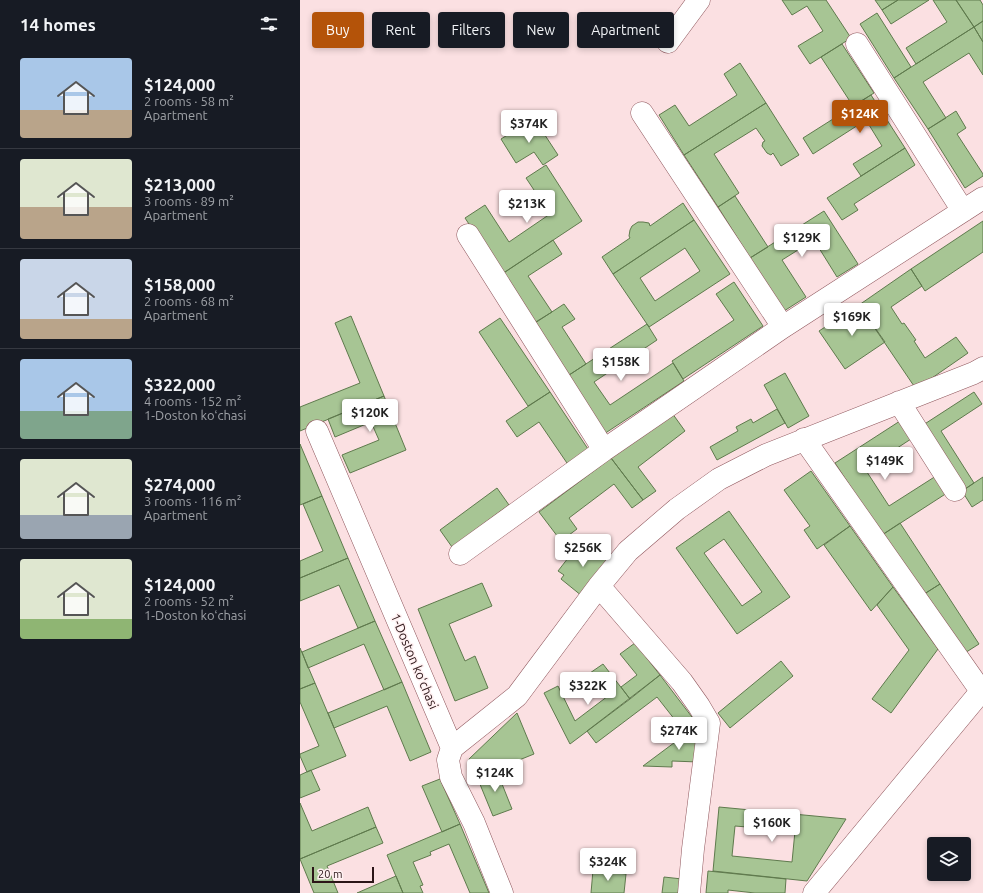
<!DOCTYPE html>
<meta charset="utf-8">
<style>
body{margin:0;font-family:Ubuntu,sans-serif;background:#242831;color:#f1f3f6;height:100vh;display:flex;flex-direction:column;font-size:15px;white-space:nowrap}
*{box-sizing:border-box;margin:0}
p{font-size:13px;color:#9ea1a6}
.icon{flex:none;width:22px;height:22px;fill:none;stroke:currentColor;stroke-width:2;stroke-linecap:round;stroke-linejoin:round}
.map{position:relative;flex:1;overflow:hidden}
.panel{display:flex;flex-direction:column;background:#171b24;width:300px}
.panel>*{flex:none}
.banner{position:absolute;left:12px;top:12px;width:380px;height:36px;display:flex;gap:8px}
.buttons{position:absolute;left:627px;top:837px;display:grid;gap:8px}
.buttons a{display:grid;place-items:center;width:44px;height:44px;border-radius:4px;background:#171b24;box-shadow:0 2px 6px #0003;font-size:20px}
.scale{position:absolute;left:12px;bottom:10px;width:62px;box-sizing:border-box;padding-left:4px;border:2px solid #2b1517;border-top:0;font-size:11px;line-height:14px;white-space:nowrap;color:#2b1517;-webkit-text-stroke:3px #fff1f2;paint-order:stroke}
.price{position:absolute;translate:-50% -34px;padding:0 9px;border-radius:4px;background:#fff;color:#222;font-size:13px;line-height:26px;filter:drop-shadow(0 1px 2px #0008)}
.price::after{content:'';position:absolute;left:50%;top:24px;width:12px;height:9px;margin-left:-6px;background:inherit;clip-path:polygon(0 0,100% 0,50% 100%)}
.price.current{background:#b45309;color:#fff}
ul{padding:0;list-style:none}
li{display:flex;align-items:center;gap:12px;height:100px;padding:0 20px}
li+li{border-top:1px solid #363941}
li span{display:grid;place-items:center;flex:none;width:112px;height:80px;border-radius:4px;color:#555}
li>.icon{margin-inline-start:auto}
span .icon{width:48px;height:48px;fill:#fffc;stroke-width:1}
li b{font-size:17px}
h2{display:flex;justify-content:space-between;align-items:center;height:48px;padding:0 20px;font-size:17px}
.chip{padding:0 14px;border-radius:4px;background:#171b24;box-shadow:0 2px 6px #0003;font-size:14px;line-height:36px}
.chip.current{background:#b45309;color:#fff}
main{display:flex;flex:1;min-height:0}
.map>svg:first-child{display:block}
.building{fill:#a7c594;stroke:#5f7a4d;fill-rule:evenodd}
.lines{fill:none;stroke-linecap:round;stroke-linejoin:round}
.minor-casing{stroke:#8f575d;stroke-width:23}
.minor{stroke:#fff;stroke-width:22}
.labels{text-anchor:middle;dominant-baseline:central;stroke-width:3;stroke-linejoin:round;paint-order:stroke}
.street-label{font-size:13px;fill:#2b1517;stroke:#fff1f2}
</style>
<main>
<section class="panel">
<h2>14 homes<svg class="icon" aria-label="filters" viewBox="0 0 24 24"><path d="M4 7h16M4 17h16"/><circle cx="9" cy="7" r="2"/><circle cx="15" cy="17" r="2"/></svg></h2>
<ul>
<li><span style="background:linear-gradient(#a9c7e8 65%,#b9a48a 0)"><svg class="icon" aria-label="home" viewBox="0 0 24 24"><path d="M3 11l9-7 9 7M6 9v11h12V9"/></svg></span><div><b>$124,000</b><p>2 rooms · 58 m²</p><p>Apartment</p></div></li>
<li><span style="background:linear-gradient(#dfe7d0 60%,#b9a48a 0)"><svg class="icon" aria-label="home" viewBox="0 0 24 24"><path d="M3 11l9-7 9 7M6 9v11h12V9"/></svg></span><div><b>$213,000</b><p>3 rooms · 89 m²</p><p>Apartment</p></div></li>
<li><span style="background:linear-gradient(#c9d6e8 75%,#b9a48a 0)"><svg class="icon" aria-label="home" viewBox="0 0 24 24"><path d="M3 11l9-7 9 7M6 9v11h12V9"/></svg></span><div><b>$158,000</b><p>2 rooms · 68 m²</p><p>Apartment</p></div></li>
<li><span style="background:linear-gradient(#a9c7e8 65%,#7fa58c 0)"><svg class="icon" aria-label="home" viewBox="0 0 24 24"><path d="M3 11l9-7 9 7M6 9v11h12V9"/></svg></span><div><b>$322,000</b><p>4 rooms · 152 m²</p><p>1-Doston koʻchasi</p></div></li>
<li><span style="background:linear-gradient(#dfe7d0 70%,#9aa5b1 0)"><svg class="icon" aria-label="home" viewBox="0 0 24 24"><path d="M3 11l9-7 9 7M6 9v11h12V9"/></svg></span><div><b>$274,000</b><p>3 rooms · 116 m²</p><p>Apartment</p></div></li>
<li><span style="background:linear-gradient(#dfe7d0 75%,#8fb573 0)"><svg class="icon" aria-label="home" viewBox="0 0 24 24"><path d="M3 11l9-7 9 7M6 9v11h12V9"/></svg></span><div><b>$124,000</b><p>2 rooms · 52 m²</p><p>1-Doston koʻchasi</p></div></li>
</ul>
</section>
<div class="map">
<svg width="683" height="893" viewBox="0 0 683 893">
<rect width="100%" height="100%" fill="#fbe0e2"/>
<path class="building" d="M 482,0 L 526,0 L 551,38 L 510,64 L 498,46 L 523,31 L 507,6 L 492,15 Z
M 575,0 L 598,0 L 582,10 Z
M 598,0 L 629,0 L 591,24 L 582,10 Z
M 633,0 L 656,0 L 674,27 L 616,64 L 606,48 L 647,22 Z
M 656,0 L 680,0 L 683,5 L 683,21 L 674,27 Z
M 577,13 L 611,67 L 594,78 L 560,24 Z
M 683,21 L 683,42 L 674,27 Z
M 674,27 L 683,42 L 683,75 L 669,53 L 623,82 L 646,118 L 628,129 L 594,78 Z
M 542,44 L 574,93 L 553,106 L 521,57 Z
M 440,63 L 466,103 L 384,155 L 359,115 L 375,105 L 389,126 L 437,95 L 424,74 Z
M 571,95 L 605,148 L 561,176 L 553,164 L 582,146 L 566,120 L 513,154 L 503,138 Z
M 466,103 L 499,155 L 481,166 L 473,153 L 471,155 L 467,153 L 462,146 L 463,142 L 465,141 L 456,128 L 414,154 L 439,193 L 418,207 L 384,155 Z
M 656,111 L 666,128 L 657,134 L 683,174 L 683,176 L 665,188 L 628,129 Z
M 237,123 L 258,155 L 243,165 L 234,152 L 216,163 L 201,139 L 222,126 L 225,130 Z
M 605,148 L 615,165 L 554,204 L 558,210 L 542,220 L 527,198 Z
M 246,165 L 282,221 L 202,274 L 165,218 L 185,205 L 209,242 L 250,214 L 226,178 Z
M 435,196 L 468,247 L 450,258 L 418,207 Z
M 383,203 L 394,220 L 313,274 L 302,257 L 330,238 L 329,236 L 330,230 L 332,226 L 338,222 L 343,222 L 349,223 L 350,226 Z
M 524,211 L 558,264 L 537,277 L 514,240 L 482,260 L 506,297 L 484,311 L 450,258 Z
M 394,220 L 430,274 L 349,327 L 313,274 ZM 385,248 L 400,271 L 355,301 L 340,278 Z
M 683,221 L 683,252 L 625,291 L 611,269 Z
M 253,240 L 262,254 L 228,276 L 252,312 L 234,323 L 202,274 Z
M 611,269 L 622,286 L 591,307 L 602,324 L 604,323 L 616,340 L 614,341 L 625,358 L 656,337 L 668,353 L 616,389 L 559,305 Z
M 434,282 L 463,326 L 383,379 L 372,361 L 434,320 L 416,294 Z
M 264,304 L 275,319 L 262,327 L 286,364 L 266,377 L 232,325 Z
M 559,305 L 585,342 L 545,369 L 519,331 Z
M 51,316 L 84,396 L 0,431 L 0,407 L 60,383 L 35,323 Z
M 200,318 L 250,392 L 228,406 L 179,332 Z
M 347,324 L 357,340 L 294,382 L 310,405 L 373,363 L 384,381 L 304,434 L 266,377 Z
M 485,373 L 509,416 L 488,428 L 464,385 Z
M 250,392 L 290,452 L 269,466 L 239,422 L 217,437 L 206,421 Z
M 674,392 L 682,404 L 641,431 L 674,483 L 662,491 L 620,427 Z
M 84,396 L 106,450 L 50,473 L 42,455 L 79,440 L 71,422 L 35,437 L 28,419 Z
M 477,409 L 485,423 L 417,460 L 410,447 L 438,431 L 436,427 L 451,419 L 453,423 Z
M 372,413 L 385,431 L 338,467 L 356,491 L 343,500 L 311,458 Z
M 600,421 L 611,439 L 565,469 L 589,506 L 636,476 L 647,493 L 582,535 L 535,463 Z
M 0,444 L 22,496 L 0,505 Z
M 311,458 L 343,500 L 332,508 L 314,484 L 269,518 L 277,529 L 261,541 L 239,512 Z
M 511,471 L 550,526 L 517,549 L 504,530 L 510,526 L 484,490 Z
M 683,477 L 683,500 L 672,507 L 662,491 Z
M 197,488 L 209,505 L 152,547 L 140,530 Z
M 22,496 L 48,558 L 0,578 L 0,561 L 23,551 L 3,504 Z
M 429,511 L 490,597 L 437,634 L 376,548 ZM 424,539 L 462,592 L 442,606 L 404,553 Z
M 600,523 L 640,584 L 621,596 L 582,535 Z
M 550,526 L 593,587 L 571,611 L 524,545 Z
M 282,540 L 309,561 L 282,596 L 261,579 L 264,575 L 258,571 Z
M 48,558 L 75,621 L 58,628 L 39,585 L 0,601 L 0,578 Z
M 182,583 L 192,606 L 149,624 L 165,661 L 175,656 L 188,688 L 155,701 L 118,609 Z
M 640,584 L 679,644 L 660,656 L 621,596 Z
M 593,587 L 638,649 L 591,713 L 572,699 L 609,650 L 577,605 Z
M 75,621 L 102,682 L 84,690 L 64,644 L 8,668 L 2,652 Z
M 335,643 L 360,675 L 330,699 L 321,687 L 337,675 L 320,654 Z
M 0,648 L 15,683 L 0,689 Z
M 481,661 L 493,676 L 430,728 L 418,713 Z
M 303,664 L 330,699 L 270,744 L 244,693 L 258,686 L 275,721 L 308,696 L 290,673 Z
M 360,675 L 398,725 L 386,734 L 357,697 L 296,743 L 287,731 Z
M 102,682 L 131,752 L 110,761 L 87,706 L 34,728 L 28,713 Z
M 15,683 L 46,756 L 7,772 L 0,756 L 0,754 L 19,746 L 0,702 L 0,689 Z
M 217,713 L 234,754 L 177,777 L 169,759 Z
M 398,725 L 398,762 L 372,761 L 372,767 L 343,766 Z
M 196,769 L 212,809 L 193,816 L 177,777 Z
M 11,770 L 20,790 L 0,798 L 0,775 Z
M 140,779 L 160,824 L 142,832 L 122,786 Z
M 0,803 L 12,831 L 68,807 L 76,827 L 0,859 Z
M 419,807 L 546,819 L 507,881 L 413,871 ZM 435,826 L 495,831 L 492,862 L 432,856 Z
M 160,824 L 189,893 L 170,893 L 149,844 L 130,852 L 131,855 L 113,862 L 123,885 L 120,886 L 123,893 L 103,893 L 87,855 Z
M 76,827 L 83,843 L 27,866 L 38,893 L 14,893 L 0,859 Z
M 293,870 L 326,874 L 324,893 L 291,893 Z
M 408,871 L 486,879 L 485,893 L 455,893 L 428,890 L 428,893 L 406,893 Z
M 96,876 L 103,893 L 57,893 Z
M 364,877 L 382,879 L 381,893 L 362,893 Z"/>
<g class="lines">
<defs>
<path id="minor" d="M 368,42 L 399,0
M 557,44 L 663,211
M 342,113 L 483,327
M 168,235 L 304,450
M 599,402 L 655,490
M 17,431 L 152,748 L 148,760 L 151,777 L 174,823 L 202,893
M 504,439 L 681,691
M 160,554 L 304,450 L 483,327 L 683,198
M 299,586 L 382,682 L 399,706 L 409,723 L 393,849 L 389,893
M 152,748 L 217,696 L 299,586 L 328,551 L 377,509 L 419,479 L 466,455 L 674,373 L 683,368
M 514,893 L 683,689"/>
</defs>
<use href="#minor" class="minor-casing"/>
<use href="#minor" class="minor"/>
</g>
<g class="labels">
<g class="street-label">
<text transform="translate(115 661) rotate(67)">1-Doston koʻchasi</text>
</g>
</g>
</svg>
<div class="buttons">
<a><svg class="icon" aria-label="layers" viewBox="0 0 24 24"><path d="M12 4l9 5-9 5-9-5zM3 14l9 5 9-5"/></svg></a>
</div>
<div class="scale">20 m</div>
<b class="price current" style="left:560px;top:134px">$124K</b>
<b class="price" style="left:229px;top:144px">$374K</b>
<b class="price" style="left:227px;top:224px">$213K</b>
<b class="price" style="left:502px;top:258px">$129K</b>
<b class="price" style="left:552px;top:337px">$169K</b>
<b class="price" style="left:321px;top:382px">$158K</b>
<b class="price" style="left:70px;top:433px">$120K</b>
<b class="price" style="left:585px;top:481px">$149K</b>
<b class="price" style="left:283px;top:568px">$256K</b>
<b class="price" style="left:288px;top:706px">$322K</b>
<b class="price" style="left:379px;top:751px">$274K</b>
<b class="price" style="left:195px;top:793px">$124K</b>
<b class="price" style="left:472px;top:843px">$160K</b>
<b class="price" style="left:308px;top:882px">$324K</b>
<div class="banner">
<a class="chip current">Buy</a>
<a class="chip">Rent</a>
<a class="chip">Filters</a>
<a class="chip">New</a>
<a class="chip">Apartment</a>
</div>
</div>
</main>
